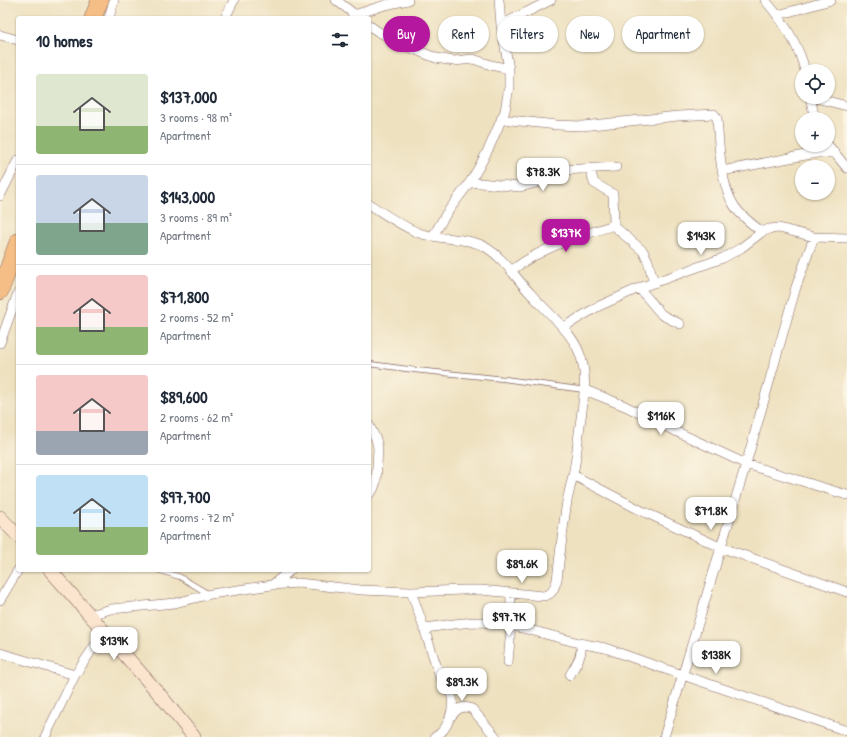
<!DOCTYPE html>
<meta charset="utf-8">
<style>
body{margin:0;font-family:"Patrick Hand",sans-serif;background:#f2f2f3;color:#1f2937;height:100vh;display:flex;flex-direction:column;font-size:15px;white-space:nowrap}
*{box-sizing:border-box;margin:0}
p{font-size:13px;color:#747a83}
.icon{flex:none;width:22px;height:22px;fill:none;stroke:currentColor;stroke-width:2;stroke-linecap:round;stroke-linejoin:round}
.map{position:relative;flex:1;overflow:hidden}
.panel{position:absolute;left:16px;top:16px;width:355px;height:556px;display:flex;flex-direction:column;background:#fff;border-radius:4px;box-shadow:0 1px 3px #0004}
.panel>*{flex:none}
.guide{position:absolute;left:383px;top:16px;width:380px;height:36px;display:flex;gap:8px}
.buttons{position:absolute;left:795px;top:64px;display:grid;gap:8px}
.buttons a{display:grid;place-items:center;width:40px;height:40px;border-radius:50%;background:#fff;box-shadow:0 1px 3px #0004;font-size:20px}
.price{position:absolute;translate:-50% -34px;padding:0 9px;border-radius:8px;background:#fff;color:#222;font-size:13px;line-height:26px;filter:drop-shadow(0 1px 2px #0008)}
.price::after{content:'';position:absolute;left:50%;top:24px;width:12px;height:9px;margin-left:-6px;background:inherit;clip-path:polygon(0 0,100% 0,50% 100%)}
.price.active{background:#b5179e;color:#fff}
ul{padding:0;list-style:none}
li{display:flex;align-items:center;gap:12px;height:100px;padding:0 20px}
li+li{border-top:1px solid #e0e1e3}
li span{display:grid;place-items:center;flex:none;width:112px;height:80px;border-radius:4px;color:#555}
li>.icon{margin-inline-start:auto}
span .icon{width:48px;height:48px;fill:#fffc;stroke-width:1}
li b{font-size:17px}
h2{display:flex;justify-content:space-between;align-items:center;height:48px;padding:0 20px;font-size:17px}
.tag{padding:0 14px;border-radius:18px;background:#fff;box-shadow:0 1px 3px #0004;font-size:14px;line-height:36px}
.tag.active{background:#b5179e;color:#fff}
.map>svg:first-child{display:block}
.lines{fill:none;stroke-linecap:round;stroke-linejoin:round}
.lane-casing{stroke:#83635f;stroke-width:6}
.street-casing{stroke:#83635f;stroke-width:10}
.secondary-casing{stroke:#83635f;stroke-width:14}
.highway-casing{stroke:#83635f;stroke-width:18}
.lane{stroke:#fff;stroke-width:4.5}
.street{stroke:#fff;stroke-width:9}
.secondary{stroke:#fbe5cf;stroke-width:13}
.highway{stroke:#f5be86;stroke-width:17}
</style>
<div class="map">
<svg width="847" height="737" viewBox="0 0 847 737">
<rect width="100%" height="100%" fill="#fcf5e5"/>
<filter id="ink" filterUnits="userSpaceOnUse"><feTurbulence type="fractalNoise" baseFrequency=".025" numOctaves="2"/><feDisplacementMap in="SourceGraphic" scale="8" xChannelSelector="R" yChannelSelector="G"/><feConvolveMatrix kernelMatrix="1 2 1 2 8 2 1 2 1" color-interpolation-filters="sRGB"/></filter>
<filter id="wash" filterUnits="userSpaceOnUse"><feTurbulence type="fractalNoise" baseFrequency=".012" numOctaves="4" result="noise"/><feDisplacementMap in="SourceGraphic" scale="16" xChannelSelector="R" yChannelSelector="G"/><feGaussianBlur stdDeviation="0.9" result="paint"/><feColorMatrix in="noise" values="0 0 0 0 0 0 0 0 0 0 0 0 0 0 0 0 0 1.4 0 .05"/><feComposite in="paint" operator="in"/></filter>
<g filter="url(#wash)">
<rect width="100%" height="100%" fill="#eee1c0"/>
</g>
<g filter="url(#ink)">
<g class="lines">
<defs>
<path id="lane" d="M 369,364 L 415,370 L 504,379 L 585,390
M 158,570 L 180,577 L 207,593"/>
<path id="street" d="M 336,0 L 358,17
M 765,0 C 783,21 799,44 805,71
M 778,15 L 831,0
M 109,18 L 114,0
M 225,18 L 234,0
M 352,18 L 354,15 L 385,5 L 408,0
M 369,25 L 377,31 L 406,46 L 436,58 L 454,61 L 473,59 L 491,65 L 509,69
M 501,25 L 551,0
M 0,35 L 18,40
M 810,97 L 815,119
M 812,97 L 847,106
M 501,119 L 557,125 L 582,126 L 678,116 L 714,114 L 717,118 C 719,143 720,186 735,207 C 742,217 753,225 762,232
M 828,145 L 847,168
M 590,169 L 594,183 L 613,194 L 614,222 L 615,227 L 643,251 L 648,261 L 654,283
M 722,171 L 800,156 L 817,153 L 833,153
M 470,182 L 520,187 L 540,182 L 563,170 L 616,167
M 0,196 L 18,160
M 433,236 L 446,214 L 470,182 L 479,167 L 489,148 L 505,111 L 509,87 L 509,69 L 501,25 L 499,0
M 511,271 C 540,248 579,236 614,225
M 639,288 L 662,315 L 680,324
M 562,328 L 597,307 L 639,288 L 723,258 L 741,248 L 762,232 L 769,229 L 779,228 L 814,237 L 847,238
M 0,343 L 18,293
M 585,390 L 625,406 L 671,429 L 746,464 L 847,495
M 369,425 L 376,439 L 378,448 L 376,482 L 373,490 L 369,494
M 573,475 L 640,510 L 720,547 L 847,592
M 272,585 L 291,570
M 411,592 C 422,620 430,648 440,676 C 443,683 451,690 452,697 C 454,711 448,730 435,737
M 0,600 L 18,570
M 90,615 L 111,609 L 175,603 L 211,594 L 272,585 L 298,583 L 361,590 L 411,592 L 463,590 L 481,590 L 543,596 C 553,595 554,588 557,580 C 560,554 563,527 567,501 C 569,492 571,484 573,475 C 577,456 578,437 581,418 C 584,396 588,373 579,352 C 571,331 546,311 531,294 C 516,279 505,259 487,248 C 469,237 442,240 422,234 C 406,229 384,214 369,204
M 424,628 C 442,626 461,622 480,622 C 513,623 547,635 579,643 C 586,652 574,667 570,675
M 579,643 L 605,648 L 662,668 L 847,731
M 0,653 L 75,675
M 508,662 L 510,640 L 511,593
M 450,718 C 456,710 461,704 472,709 L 496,737
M 45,737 L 75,675 L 104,632
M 664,737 L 746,464 L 796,287 L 814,237"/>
<path id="secondary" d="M 0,517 L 18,536
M 50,570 L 161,696 L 194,737"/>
<path id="highway" d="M 93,18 L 100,0
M 0,291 L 18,242"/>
</defs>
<use href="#lane" class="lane-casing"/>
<use href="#street" class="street-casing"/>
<use href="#secondary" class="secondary-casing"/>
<use href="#highway" class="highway-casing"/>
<use href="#lane" class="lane"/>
<use href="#street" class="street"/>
<use href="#secondary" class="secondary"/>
<use href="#highway" class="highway"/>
</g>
</g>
</svg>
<div class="buttons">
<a><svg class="icon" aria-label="locate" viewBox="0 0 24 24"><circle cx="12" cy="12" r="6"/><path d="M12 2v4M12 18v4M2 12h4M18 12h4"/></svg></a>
<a>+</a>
<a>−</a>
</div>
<b class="price" style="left:543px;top:192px">$78.3K</b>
<b class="price active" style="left:566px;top:253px">$137K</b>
<b class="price" style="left:701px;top:256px">$143K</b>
<b class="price" style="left:661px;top:436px">$116K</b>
<b class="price" style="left:711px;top:531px">$71.8K</b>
<b class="price" style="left:522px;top:584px">$89.6K</b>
<b class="price" style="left:509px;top:637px">$97.7K</b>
<b class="price" style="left:114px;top:661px">$139K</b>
<b class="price" style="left:716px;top:675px">$138K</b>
<b class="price" style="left:462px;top:702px">$89.3K</b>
<div class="guide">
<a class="tag active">Buy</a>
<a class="tag">Rent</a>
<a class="tag">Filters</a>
<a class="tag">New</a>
<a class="tag">Apartment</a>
</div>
<section class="panel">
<h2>10 homes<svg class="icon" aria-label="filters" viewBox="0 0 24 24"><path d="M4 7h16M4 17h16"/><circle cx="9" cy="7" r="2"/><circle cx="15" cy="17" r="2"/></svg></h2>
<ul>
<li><span style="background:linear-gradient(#dfe7d0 65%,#8fb573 0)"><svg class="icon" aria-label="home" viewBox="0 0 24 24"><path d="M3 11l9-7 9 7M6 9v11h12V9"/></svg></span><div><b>$137,000</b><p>3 rooms · 98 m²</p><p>Apartment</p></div></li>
<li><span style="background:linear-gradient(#c9d6e8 60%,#7fa58c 0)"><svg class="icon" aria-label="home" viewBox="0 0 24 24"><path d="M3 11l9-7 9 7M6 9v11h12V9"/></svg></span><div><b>$143,000</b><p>3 rooms · 89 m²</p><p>Apartment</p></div></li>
<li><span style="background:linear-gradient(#f6c9c9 65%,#8fb573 0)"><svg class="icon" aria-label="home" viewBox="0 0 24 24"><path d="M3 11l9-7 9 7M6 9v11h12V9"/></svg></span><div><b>$71,800</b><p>2 rooms · 52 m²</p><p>Apartment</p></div></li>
<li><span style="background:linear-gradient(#f6c9c9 70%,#9aa5b1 0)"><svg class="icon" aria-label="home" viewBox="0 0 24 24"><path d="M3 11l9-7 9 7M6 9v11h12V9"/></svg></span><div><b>$89,600</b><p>2 rooms · 62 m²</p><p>Apartment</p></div></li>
<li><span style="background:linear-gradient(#bfe0f5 65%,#8fb573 0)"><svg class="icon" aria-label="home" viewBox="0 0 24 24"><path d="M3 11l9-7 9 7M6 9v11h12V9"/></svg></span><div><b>$97,700</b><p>2 rooms · 72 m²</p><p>Apartment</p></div></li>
</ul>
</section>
</div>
